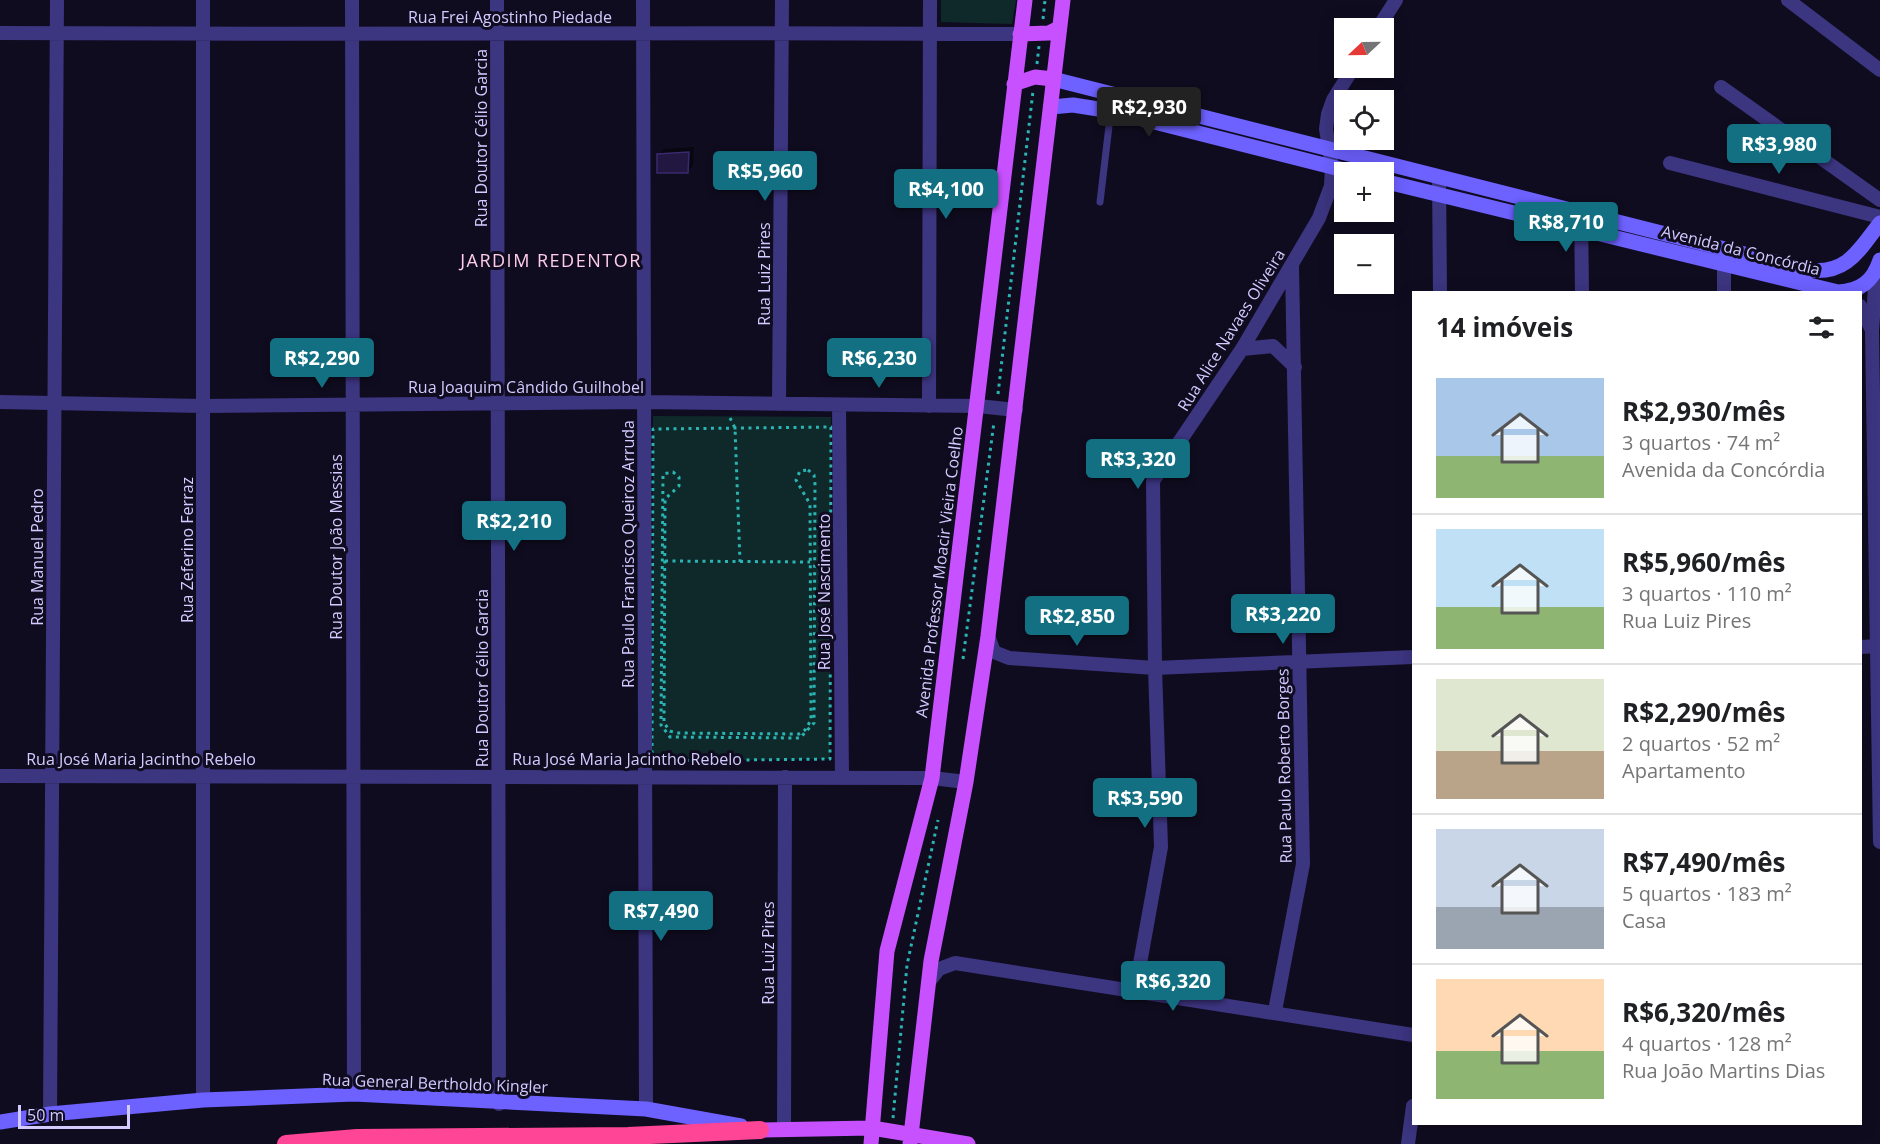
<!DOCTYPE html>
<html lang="pt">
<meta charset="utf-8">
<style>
body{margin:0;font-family:"Open Sans",sans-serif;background:#f2f2f2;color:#202124;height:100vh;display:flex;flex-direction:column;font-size:22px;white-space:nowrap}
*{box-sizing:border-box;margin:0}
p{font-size:20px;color:#757577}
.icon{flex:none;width:33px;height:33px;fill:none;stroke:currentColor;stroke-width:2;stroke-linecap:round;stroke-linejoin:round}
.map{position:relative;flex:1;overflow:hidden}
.panel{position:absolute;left:1412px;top:291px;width:450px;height:834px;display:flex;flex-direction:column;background:#fff;border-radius:0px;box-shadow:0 3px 15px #0003}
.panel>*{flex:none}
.needle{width:39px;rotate:248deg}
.buttons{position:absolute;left:1334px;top:18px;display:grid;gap:12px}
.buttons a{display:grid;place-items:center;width:60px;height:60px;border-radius:0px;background:#fff;box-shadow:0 3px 15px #0003;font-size:30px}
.scale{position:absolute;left:18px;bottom:15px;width:112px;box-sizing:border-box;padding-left:6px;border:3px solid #d3caff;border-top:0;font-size:16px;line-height:21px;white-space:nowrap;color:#d3caff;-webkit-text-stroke:4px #100c20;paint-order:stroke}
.price{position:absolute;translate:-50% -51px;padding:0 14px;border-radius:6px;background:#127082;color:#fff;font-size:20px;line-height:39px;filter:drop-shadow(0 2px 3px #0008)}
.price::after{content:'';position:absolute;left:50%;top:36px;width:18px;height:14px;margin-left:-9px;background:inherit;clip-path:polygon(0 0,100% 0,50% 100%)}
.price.active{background:#222;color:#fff}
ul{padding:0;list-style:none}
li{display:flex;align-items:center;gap:18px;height:150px;padding:0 24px}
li+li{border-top:2px solid #e0e0e0}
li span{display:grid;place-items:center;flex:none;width:168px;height:120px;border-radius:0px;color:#555}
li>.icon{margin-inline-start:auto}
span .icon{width:72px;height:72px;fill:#fffc;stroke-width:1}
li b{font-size:26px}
h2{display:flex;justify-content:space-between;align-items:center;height:72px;padding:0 24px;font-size:26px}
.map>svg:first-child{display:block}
.green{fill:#0f292a}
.shadow{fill:#0007}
.building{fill:#221741;stroke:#3a296e;stroke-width:1.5}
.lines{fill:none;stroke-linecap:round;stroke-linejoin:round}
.path{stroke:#2ab4b3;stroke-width:3;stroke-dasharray:3 4.5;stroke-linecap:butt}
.lane{stroke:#3c3580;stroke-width:7}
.street{stroke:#3c3580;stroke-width:14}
.secondary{stroke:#6d61ff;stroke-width:15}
.primary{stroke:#c751ff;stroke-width:15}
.highway{stroke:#ff4595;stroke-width:18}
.labels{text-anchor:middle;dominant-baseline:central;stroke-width:6;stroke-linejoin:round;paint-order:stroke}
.street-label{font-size:16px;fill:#d3caff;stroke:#100c20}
.neighbourhood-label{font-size:18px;letter-spacing:1.5px;fill:#ffccea;stroke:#100c20}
</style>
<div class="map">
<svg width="1880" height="1144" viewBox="0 0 1880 1144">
<rect width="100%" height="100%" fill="#100c20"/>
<path class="green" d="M 941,0 L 1016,0 L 1012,24 L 941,22 Z
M 653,416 L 831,417 L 830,759 L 652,761 Z"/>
<path class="shadow" d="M 694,147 L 693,166 L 687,172 L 658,155 L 664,149 Z"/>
<path class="building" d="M 689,152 L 688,173 L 657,173 L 657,154 Z"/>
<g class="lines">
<path class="path" d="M 1043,19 L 1045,0
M 1037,64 L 1039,46
M 998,394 L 1033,91
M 730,418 L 735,428 L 740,562
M 831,427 L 830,759 L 652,761 L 653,429 Z
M 808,470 L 814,475 L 815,484 L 814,723 L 800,738 L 670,737 L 661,725 L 663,474 L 673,472 L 679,477 L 679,486 L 665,499 L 664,723 L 670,731 L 677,733 L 799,734 L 805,730 L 811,720 L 810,504 L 796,480 L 800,471 Z
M 665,561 L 810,562
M 963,659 L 994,422
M 893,1118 L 907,965 L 938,820"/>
<path class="lane" d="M 1100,202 L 1111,109"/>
<path class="street" d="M 352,0 L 354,1094
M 497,0 L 499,1104
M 643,0 L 646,1109
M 1788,0 L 1880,70
M 1378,28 L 1396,0
M 0,33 C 340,35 680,32 1020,34
M 1721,87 L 1880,200
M 1670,163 L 1880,217
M 1439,178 L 1440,292
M 1581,212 L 1582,292
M 1724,256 L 1724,292
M 1876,272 L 1872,331 L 1880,842
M 1860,306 L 1871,328
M 1242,349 L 1273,346 L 1295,367
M 0,402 L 203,406 L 644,402 L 978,406 L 1016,410
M 779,404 L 782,0
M 839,405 L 842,778
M 929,406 L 930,0
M 988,636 L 994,652 L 1009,658 L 1155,668 L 1413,657
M 1860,647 L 1879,646
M 0,776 L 932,778 L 966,782
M 928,983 L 939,969 L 955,963 L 1413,1035
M 1135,991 L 1161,847 L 1155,668 L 1153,481 L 1242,349 L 1319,218 L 1331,186 L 1332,167 L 1326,129 L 1328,114 L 1333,100 L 1353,68
M 1275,1011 L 1303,864 L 1292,266
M 203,1100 L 203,0
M 50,1114 L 57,0
M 784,1130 L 785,777
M 1408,1144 L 1413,1106"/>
<path class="secondary" d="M 1053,79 L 1808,270 C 1847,275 1859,250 1880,223
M 1051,107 L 1073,105 L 1111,111 L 1352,172
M 1383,181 L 1838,292 C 1861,291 1873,281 1880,260
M 0,1122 L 50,1114 L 203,1100 L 354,1094 L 646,1109 L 741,1126"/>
<path class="primary" d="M 1020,34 L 1049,33 L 1059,28
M 1014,84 L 1035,77 L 1053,79
M 760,1130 L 872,1128 L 968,1144
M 871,1144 L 887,951 L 932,778 L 1025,0
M 910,1144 L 931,961 L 966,782 L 988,636 L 1063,0"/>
<path class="highway" d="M 286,1144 L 357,1138 L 628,1136 L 760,1130"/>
</g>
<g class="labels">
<g class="street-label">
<text x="510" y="17">Rua Frei Agostinho Piedade</text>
<text transform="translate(481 138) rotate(-90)">Rua Doutor Célio Garcia</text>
<text transform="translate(1741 250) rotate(14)">Avenida da Concórdia</text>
<text transform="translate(764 274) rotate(-90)">Rua Luiz Pires</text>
<text transform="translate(1231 330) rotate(-58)">Rua Alice Navaes Oliveira</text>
<text x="526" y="387">Rua Joaquim Cândido Guilhobel</text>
<text transform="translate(336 547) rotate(-90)">Rua Doutor João Messias</text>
<text transform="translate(187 550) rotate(-90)">Rua Zeferino Ferraz</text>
<text transform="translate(628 554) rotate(-90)">Rua Paulo Francisco Queiroz Arruda</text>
<text transform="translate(37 557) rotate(-90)">Rua Manuel Pedro</text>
<text transform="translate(939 572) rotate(-83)">Avenida Professor Moacir Vieira Coelho</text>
<text transform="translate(824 592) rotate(-90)">Rua José Nascimento</text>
<text transform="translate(482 678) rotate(-90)">Rua Doutor Célio Garcia</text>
<text x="141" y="759">Rua José Maria Jacintho Rebelo</text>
<text x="627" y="759">Rua José Maria Jacintho Rebelo</text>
<text transform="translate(1284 766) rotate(-91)">Rua Paulo Roberto Borges</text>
<text transform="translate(768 953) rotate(-90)">Rua Luiz Pires</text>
<text transform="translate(435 1083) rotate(2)">Rua General Bertholdo Kingler</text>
</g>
<g class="neighbourhood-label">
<text x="551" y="260">JARDIM REDENTOR</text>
</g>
</g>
</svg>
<div class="buttons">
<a><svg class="needle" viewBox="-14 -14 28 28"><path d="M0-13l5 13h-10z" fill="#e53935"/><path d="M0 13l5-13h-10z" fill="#757577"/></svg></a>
<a><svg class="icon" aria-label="locate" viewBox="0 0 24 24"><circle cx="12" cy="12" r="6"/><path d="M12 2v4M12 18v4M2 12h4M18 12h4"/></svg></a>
<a>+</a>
<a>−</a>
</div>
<div class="scale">50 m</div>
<b class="price active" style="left:1149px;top:138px">R$2,930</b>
<b class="price" style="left:1779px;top:175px">R$3,980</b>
<b class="price" style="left:765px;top:202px">R$5,960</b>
<b class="price" style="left:946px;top:220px">R$4,100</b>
<b class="price" style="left:1566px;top:253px">R$8,710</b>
<b class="price" style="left:322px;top:389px">R$2,290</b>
<b class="price" style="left:879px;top:389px">R$6,230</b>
<b class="price" style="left:1138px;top:490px">R$3,320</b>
<b class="price" style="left:514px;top:552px">R$2,210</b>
<b class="price" style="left:1283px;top:645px">R$3,220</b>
<b class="price" style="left:1077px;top:647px">R$2,850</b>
<b class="price" style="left:1145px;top:829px">R$3,590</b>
<b class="price" style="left:661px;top:942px">R$7,490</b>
<b class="price" style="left:1173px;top:1012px">R$6,320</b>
<section class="panel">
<h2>14 imóveis<svg class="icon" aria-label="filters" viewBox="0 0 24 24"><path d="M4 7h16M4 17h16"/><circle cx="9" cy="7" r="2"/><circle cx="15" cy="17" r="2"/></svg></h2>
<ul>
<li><span style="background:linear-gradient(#a9c7e8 65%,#8fb573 0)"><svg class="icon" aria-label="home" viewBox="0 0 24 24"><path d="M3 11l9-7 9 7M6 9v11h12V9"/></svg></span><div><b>R$2,930/mês</b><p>3 quartos · 74 m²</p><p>Avenida da Concórdia</p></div></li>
<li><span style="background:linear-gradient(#bfe0f5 65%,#8fb573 0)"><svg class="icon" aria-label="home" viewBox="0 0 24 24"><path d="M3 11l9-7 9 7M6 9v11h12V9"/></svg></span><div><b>R$5,960/mês</b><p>3 quartos · 110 m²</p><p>Rua Luiz Pires</p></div></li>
<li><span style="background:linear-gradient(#dfe7d0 60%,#b9a48a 0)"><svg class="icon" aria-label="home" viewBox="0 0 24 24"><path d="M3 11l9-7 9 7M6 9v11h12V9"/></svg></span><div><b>R$2,290/mês</b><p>2 quartos · 52 m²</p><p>Apartamento</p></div></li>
<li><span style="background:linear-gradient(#c9d6e8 65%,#9aa5b1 0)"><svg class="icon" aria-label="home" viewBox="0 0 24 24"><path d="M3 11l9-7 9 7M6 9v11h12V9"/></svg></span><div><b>R$7,490/mês</b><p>5 quartos · 183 m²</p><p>Casa</p></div></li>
<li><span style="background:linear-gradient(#ffd9b3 60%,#8fb573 0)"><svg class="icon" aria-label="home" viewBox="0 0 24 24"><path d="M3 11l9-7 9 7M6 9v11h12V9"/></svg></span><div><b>R$6,320/mês</b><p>4 quartos · 128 m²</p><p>Rua João Martins Dias</p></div></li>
</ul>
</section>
</div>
